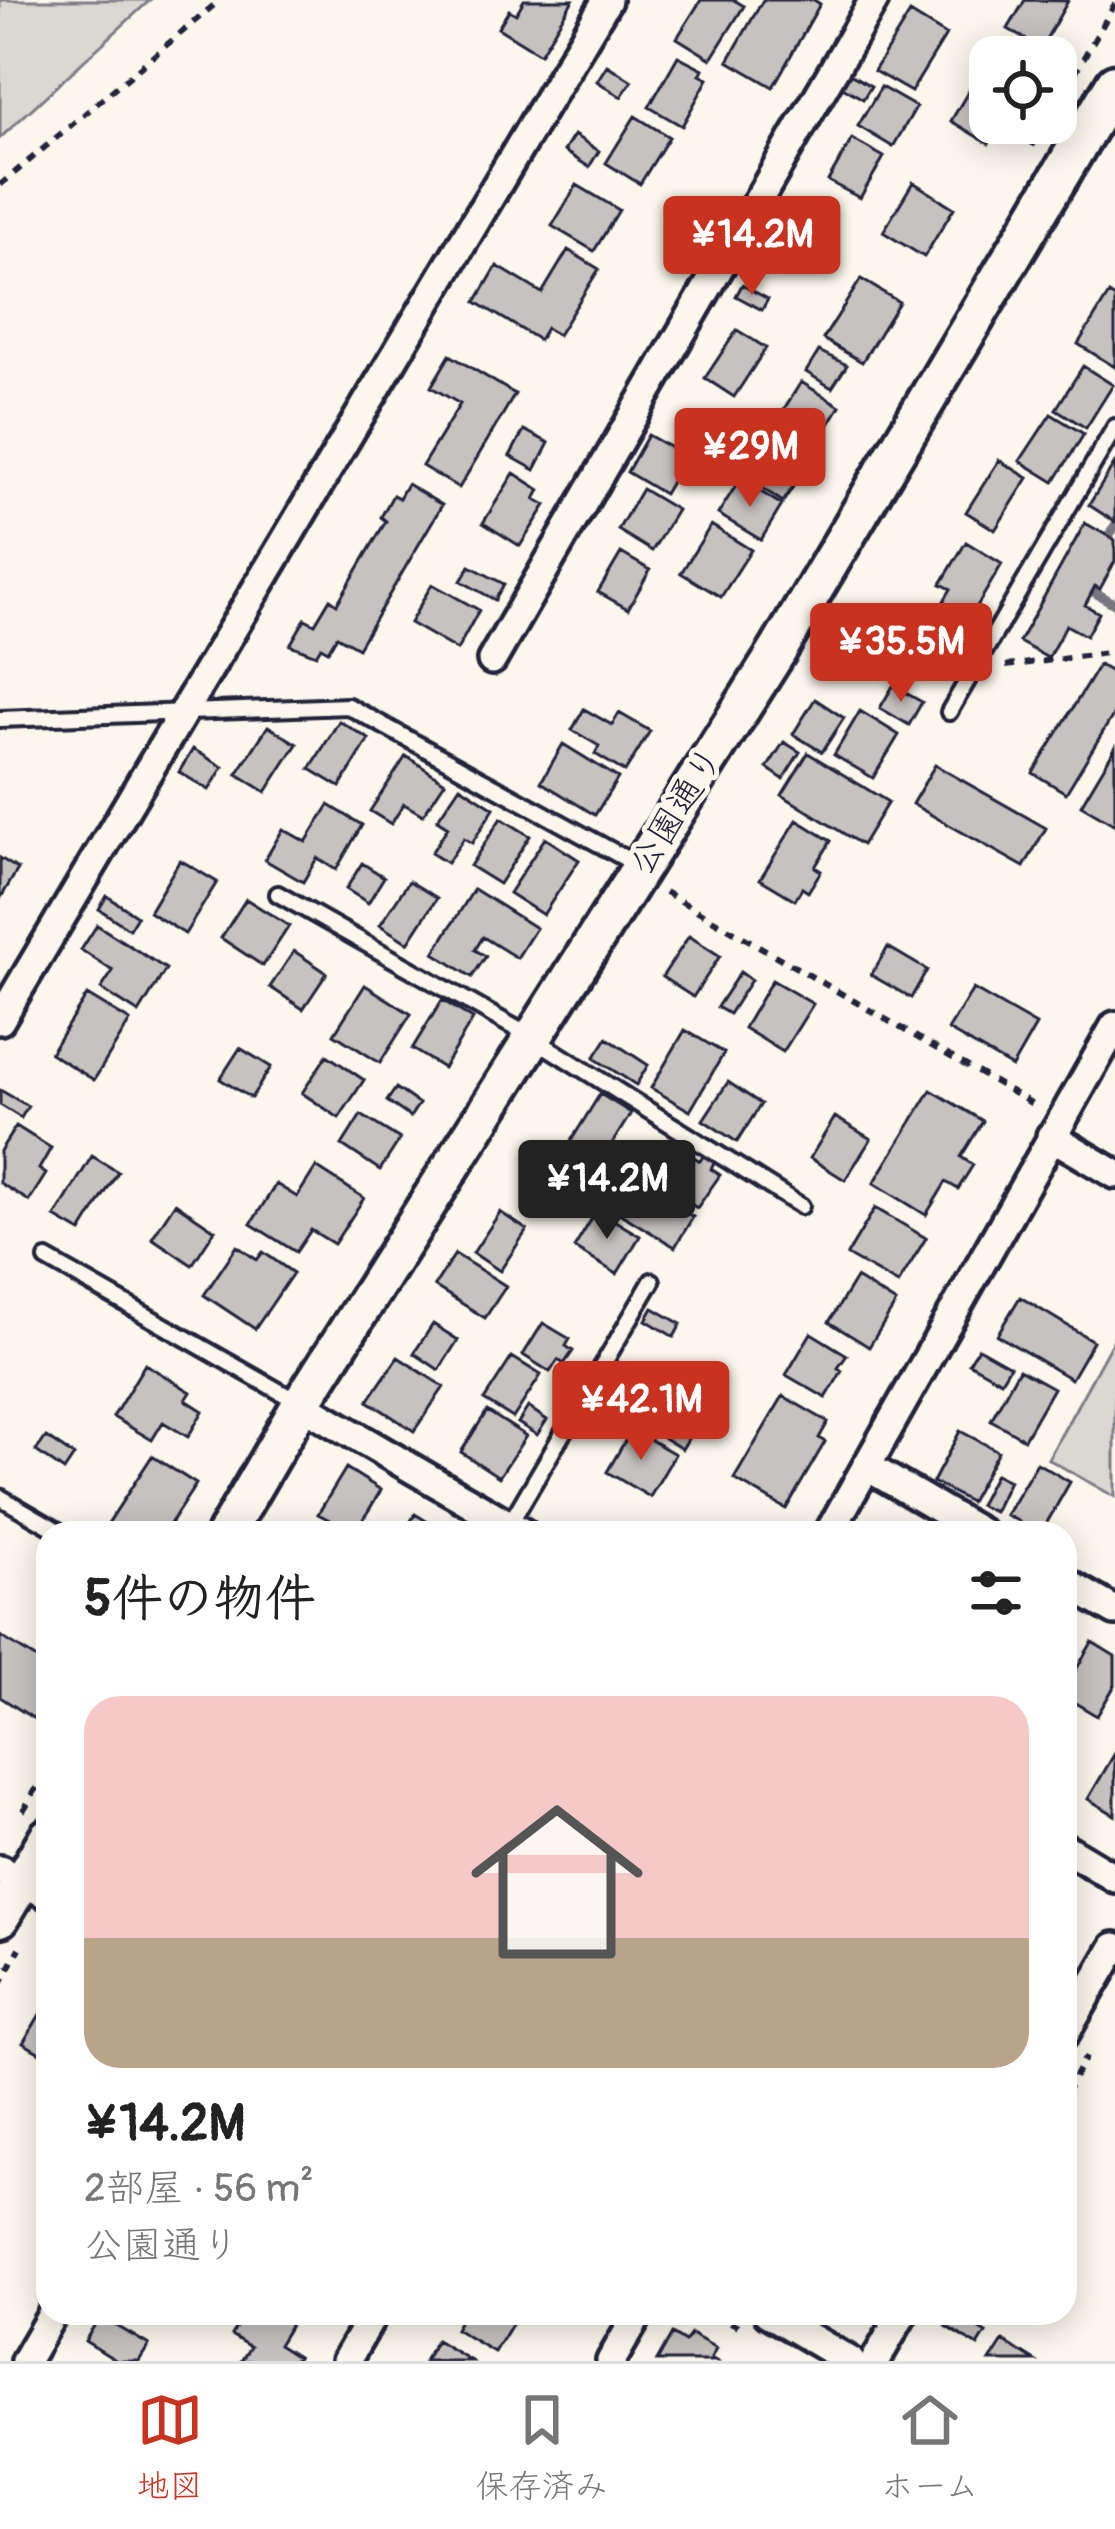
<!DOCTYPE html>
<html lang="ja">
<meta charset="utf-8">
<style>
body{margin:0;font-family:Pangolin,"Klee One",sans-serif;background:#f6f6f6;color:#222;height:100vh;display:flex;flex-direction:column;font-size:45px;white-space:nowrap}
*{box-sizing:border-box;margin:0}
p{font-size:39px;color:#767676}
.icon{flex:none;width:66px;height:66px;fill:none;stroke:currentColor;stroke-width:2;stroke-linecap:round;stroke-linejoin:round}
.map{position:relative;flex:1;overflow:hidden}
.drawer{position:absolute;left:36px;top:1521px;width:1041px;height:804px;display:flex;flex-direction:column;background:#fff;border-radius:36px;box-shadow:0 6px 30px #0003}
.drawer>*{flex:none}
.tools{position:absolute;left:969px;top:36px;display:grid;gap:24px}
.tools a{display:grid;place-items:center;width:108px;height:108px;border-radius:24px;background:#fff;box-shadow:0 6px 30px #0003;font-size:60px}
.price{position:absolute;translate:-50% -102px;padding:0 27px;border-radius:12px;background:#c8321e;color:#fff;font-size:39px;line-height:78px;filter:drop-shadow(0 3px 6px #0008)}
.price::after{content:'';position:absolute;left:50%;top:72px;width:36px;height:27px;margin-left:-18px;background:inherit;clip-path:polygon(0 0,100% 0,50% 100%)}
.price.on{background:#222;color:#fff}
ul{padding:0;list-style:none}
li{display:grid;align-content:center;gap:24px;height:636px;padding:0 48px}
li span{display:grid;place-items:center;height:372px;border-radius:36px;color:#555}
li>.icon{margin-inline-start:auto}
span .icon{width:216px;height:216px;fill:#fffc;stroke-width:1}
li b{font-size:51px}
h2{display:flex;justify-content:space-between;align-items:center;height:144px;padding:0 48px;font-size:51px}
.menu{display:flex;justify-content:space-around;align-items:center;height:168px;border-top:3px solid #e0e0e0;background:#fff;font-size:33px;color:#767676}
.menu a{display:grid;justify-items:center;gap:6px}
.menu .on{color:#c8321e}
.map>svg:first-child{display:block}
.green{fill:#dbd8d3;stroke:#7e7d87;stroke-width:3}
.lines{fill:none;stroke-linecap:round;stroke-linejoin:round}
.stream{stroke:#787681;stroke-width:10}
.building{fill:#c6c2c0;stroke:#22223b;stroke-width:3}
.service-casing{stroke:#22223b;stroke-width:22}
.minor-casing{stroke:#22223b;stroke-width:36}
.tertiary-casing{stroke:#22223b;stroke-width:45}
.path{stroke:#22223b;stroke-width:6;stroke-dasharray:9 9;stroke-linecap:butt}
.service{stroke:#fbf7ec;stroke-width:14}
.minor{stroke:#fbf7ec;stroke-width:27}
.tertiary{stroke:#fbf7ec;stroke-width:36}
.labels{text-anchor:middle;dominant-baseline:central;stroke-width:10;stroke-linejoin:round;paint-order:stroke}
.street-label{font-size:36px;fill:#22223b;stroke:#fbf7ec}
</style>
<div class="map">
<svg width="1115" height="2361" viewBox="0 0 1115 2361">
<rect width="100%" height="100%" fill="#fbf7ec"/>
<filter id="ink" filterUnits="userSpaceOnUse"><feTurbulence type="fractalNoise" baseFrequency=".00833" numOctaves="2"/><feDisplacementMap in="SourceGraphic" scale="24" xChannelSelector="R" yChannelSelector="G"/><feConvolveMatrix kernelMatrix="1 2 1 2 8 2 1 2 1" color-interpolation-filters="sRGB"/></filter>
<g filter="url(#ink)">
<path class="green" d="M 0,0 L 150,0 L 0,138 Z
M 1115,1337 L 1115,1497 L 1048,1459 Z"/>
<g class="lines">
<path class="stream" d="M 1104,544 L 1115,526
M 1082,585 L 1115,604"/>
</g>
<path class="building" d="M 524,0 L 573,0 L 540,54 L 498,28 L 509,10 L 516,14 Z
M 701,0 L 734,0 L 744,6 L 711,59 L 677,38 Z
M 763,0 L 814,0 L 820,4 L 773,87 L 728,61 Z
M 1025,0 L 1068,1 L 1041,48 L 1008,29 Z
M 910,13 L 946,35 L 911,92 L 874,71 Z
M 992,51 L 1001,57 L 990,57 L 990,123 L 1002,123 L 989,144 L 951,121 Z
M 678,56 L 703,69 L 700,75 L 708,79 L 682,126 L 649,107 Z
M 607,65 L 632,81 L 621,97 L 597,81 Z
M 848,73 L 871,86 L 863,99 L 841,86 Z
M 881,87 L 916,107 L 893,147 L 858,126 Z
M 635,116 L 669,137 L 640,184 L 606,163 Z
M 574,135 L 599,151 L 589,167 L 564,151 Z
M 852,139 L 884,157 L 860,198 L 828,181 Z
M 913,182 L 954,208 L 924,257 L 883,232 Z
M 577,185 L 619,210 L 594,251 L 552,226 Z
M 568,250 L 599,269 L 558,335 L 546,328 L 539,340 L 476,302 L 497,266 L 542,293 Z
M 861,279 L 899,302 L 862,362 L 823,339 Z
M 742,285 L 768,299 L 762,310 L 736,296 Z
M 1109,294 L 1115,298 L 1115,367 L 1078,344 Z
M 737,330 L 766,348 L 734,397 L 705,378 Z
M 819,351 L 847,365 L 832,388 L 806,372 Z
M 450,355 L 515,394 L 459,488 L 422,466 L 460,404 L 431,387 Z
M 1083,366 L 1113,385 L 1086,428 L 1056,409 Z
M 801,382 L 840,406 L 817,444 L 777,420 Z
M 1051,414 L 1084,434 L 1054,482 L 1020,461 Z
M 770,427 L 814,455 L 783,502 L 740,473 Z
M 524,430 L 549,443 L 535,470 L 510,456 Z
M 648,435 L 686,456 L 664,494 L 627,472 Z
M 999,460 L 1028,478 L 995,530 L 966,512 Z
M 1115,463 L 1115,522 L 1089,505 Z
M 514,473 L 540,490 L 535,499 L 546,505 L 520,546 L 483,523 Z
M 740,479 L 782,505 L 761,540 L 718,514 Z
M 407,484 L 442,505 L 358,648 L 337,636 L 328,651 L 321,647 L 316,655 L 290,645 L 305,619 L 315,624 L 330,599 L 337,604 L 386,521 L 381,517 L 393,495 L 399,498 Z
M 642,489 L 677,510 L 652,551 L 618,530 Z
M 1085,523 L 1115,540 L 1115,561 L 1100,589 L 1095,586 L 1085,605 L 1099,613 L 1086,636 L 1066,625 L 1048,658 L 1019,642 Z
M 711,525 L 751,550 L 721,597 L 681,573 Z
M 966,542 L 1002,564 L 960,635 L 933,620 L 951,589 L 941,584 Z
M 621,553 L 650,570 L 628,609 L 598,592 Z
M 470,566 L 504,584 L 495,600 L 461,581 Z
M 432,584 L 479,610 L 457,650 L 410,623 Z
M 1099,665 L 1115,674 L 1115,712 L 1066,793 L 1033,773 Z
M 893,686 L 922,702 L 909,725 L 880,708 Z
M 815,699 L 844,718 L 822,752 L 793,734 Z
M 584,709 L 612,725 L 619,713 L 650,731 L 625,772 L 595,754 L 599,746 L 572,730 Z
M 860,711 L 899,735 L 873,778 L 834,755 Z
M 339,721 L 369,739 L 340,787 L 310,769 Z
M 268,726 L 297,744 L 266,792 L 237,774 Z
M 784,742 L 800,752 L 783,779 L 767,768 Z
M 563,744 L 618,778 L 595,815 L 541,782 Z
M 1115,748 L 1115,825 L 1081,805 Z
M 193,749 L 223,767 L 209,790 L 179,772 Z
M 808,753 L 888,802 L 862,845 L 782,795 Z
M 406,756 L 445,782 L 423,815 L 404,804 L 391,824 L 370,811 Z
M 935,765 L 1046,828 L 1024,867 L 912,804 Z
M 460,786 L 494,808 L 472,843 L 464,838 L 447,863 L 431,853 L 448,827 L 437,820 Z
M 329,805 L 362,825 L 336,870 L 317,858 L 303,882 L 265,860 L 283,829 L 306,842 Z
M 501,818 L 530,836 L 499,884 L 470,866 Z
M 797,820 L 831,841 L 815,867 L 821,871 L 808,892 L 802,888 L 795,900 L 760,879 Z
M 545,838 L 579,860 L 543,915 L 509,893 Z
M 0,858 L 18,869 L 0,899 Z
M 180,860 L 217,882 L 185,934 L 149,912 Z
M 362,863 L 384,877 L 368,903 L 346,889 Z
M 409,881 L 437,898 L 408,943 L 380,925 Z
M 474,889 L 536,928 L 517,958 L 483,937 L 475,950 L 486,956 L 472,977 L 434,953 Z
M 107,896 L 137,916 L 129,929 L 99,909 Z
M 246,899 L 289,926 L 263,966 L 221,938 Z
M 97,925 L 166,969 L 139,1013 L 101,989 L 113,971 L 81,950 Z
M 689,936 L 720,956 L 693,997 L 662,977 Z
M 888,947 L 927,970 L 911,998 L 871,975 Z
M 294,951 L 327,973 L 303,1009 L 270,987 Z
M 740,972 L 751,980 L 729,1014 L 717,1007 Z
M 772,980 L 813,1004 L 783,1052 L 744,1028 Z
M 365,985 L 411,1014 L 380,1063 L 334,1034 Z
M 973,989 L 1036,1025 L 1012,1067 L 948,1030 Z
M 87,995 L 130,1021 L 94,1080 L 50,1053 Z
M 442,1000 L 473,1019 L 443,1068 L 412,1049 Z
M 685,1030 L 724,1053 L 690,1111 L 651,1088 Z
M 607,1038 L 648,1065 L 636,1085 L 594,1058 Z
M 240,1048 L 271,1067 L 251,1098 L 220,1079 Z
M 327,1055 L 364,1080 L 339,1118 L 302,1093 Z
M 728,1082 L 761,1104 L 737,1142 L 703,1120 Z
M 396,1088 L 419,1104 L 410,1117 L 387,1101 Z
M 0,1090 L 28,1106 L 21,1118 L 0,1105 Z
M 931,1090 L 983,1121 L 961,1157 L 973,1165 L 958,1189 L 946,1182 L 926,1215 L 874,1183 Z
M 600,1094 L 631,1113 L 584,1189 L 553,1170 Z
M 361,1115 L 400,1139 L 380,1170 L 342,1145 Z
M 835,1117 L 871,1139 L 845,1180 L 810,1158 Z
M 16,1126 L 51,1148 L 39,1169 L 46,1174 L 29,1201 L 0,1183 L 0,1151 Z
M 705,1153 L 716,1160 L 711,1169 L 720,1175 L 697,1208 L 671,1191 L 694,1157 L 700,1161 Z
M 92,1156 L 118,1172 L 81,1232 L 55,1217 Z
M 316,1167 L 364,1198 L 334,1244 L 311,1230 L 296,1252 L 251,1224 L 276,1184 L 297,1197 Z
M 633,1180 L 693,1217 L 675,1247 L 614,1210 Z
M 175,1203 L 215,1230 L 192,1265 L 152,1238 Z
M 875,1208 L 926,1238 L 898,1284 L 847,1255 Z
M 597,1210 L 640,1236 L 617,1274 L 574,1248 Z
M 500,1212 L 527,1230 L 500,1271 L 473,1253 Z
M 237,1246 L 257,1260 L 263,1252 L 293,1273 L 255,1329 L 204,1295 Z
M 455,1254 L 506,1286 L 485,1318 L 434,1286 Z
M 856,1278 L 896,1303 L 869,1347 L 829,1322 Z
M 1020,1297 L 1093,1341 L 1071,1379 L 997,1335 Z
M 653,1308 L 681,1324 L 674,1337 L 646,1320 Z
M 543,1323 L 570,1339 L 566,1346 L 573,1351 L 564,1364 L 558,1360 L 550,1372 L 523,1355 Z
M 433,1324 L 458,1340 L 439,1370 L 414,1353 Z
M 811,1333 L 847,1355 L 838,1368 L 842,1371 L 826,1398 L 786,1375 Z
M 978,1348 L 1010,1366 L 1001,1381 L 969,1363 Z
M 398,1357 L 444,1387 L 414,1431 L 368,1401 Z
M 512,1357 L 541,1375 L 513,1418 L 484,1400 Z
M 145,1364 L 191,1392 L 186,1400 L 203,1411 L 188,1437 L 163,1422 L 152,1440 L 113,1417 Z
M 643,1369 L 671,1386 L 647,1426 L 618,1409 Z
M 1019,1369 L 1053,1388 L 1024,1439 L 991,1420 Z
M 783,1396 L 828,1422 L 819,1438 L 825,1442 L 786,1509 L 734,1479 Z
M 528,1407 L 547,1420 L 537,1435 L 518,1423 Z
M 487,1411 L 526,1436 L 499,1477 L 461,1452 Z
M 681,1411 L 698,1422 L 682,1449 L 664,1438 Z
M 632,1429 L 675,1454 L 650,1497 L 607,1472 Z
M 960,1431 L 998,1451 L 970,1502 L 933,1482 Z
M 46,1437 L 74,1456 L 64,1471 L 36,1451 Z
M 152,1456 L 196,1484 L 164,1533 L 118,1533 L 107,1525 Z
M 1037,1463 L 1070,1482 L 1041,1533 L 1006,1515 Z
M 346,1468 L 381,1490 L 355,1533 L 318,1514 Z
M 995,1474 L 1009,1481 L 994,1512 L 979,1505 Z
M 415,1514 L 446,1533 L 404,1533 Z
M 0,1636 L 48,1666 L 48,1715 L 42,1724 L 0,1697 Z
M 1092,1642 L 1115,1656 L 1115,1685 L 1097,1716 L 1065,1697 L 1065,1689 Z
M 1115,1753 L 1115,1815 L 1088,1799 Z
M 48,2001 L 48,2056 L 47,2057 L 23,2043 Z
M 245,2313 L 312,2313 L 305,2324 L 295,2317 L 278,2345 L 297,2357 L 294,2361 L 241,2361 L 250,2347 L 231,2335 Z
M 464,2313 L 518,2313 L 494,2352 L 455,2329 Z
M 953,2313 L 986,2333 L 978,2346 L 946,2326 Z
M 100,2316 L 149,2345 L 139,2361 L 117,2361 L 85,2341 Z
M 672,2334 L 685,2342 L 691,2334 L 716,2348 L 711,2358 L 716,2361 L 657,2361 Z
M 436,2340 L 471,2361 L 424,2361 Z
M 1003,2341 L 1035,2361 L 990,2361 Z"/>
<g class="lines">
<defs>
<path id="service" d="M 949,712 L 1115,427
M 0,719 L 348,706 L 641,867
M 278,894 L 533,1038 L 801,1206
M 47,1259 L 298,1402
M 0,1497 L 62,1533
M 509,1525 L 652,1281"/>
<path id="minor" d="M 492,660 L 874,0
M 0,1020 L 607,0
M 1051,1136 L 1115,1174
M 301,1404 L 523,1533
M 868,1467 L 981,1533
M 829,1533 L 1115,1026
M 1065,1582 L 1115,1611
M 1065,1848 L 1115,1878
M 0,1870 L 48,1895
M 1065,2033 L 1115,1947
M 768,2313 L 850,2361
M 25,2361 L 53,2313
M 346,2361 L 374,2313
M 611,2361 L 639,2313
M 875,2361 L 903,2313"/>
<path id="tertiary" d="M 226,1533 L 301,1404 L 777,652 L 1115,83
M 0,1918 L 48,1837"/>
</defs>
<use href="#service" class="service-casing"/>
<use href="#minor" class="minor-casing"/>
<use href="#tertiary" class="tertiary-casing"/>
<path class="path" d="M 1056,105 L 1115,4
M 1032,146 L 1045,123
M 0,185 L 220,0
M 1006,666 L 1115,652
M 665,892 L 1036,1106
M 23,1811 L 48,1769
M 0,1985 L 20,1948
M 1065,2093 L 1086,2057
M 714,2313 L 738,2326"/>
<use href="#service" class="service"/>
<use href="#minor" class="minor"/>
<use href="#tertiary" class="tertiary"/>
</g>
</g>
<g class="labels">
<g class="street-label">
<text transform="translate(676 811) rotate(-58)">公園通り</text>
</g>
</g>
</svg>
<div class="tools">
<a><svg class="icon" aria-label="locate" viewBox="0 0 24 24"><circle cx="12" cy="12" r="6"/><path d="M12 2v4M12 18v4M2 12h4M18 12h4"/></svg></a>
</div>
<b class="price" style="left:752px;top:298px">¥14.2M</b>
<b class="price" style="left:750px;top:510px">¥29M</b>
<b class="price" style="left:901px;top:705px">¥35.5M</b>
<b class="price on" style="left:607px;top:1242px">¥14.2M</b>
<b class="price" style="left:641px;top:1463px">¥42.1M</b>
<section class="drawer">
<h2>5件の物件<svg class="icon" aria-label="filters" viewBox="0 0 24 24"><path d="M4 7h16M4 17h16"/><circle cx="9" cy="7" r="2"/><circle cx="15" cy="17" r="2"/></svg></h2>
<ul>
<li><span style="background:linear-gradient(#f6c9c9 65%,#b9a48a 0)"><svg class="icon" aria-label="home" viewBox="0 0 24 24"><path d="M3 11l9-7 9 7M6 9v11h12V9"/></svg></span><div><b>¥14.2M</b><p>2部屋 · 56 m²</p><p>公園通り</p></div></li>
</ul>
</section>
</div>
<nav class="menu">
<a class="on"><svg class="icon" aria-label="map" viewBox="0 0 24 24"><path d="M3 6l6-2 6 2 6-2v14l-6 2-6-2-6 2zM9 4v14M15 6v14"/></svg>地図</a>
<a><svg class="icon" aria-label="saved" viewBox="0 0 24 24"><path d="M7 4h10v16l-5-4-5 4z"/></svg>保存済み</a>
<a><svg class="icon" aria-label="home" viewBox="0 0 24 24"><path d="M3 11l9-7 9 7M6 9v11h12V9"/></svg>ホーム</a>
</nav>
